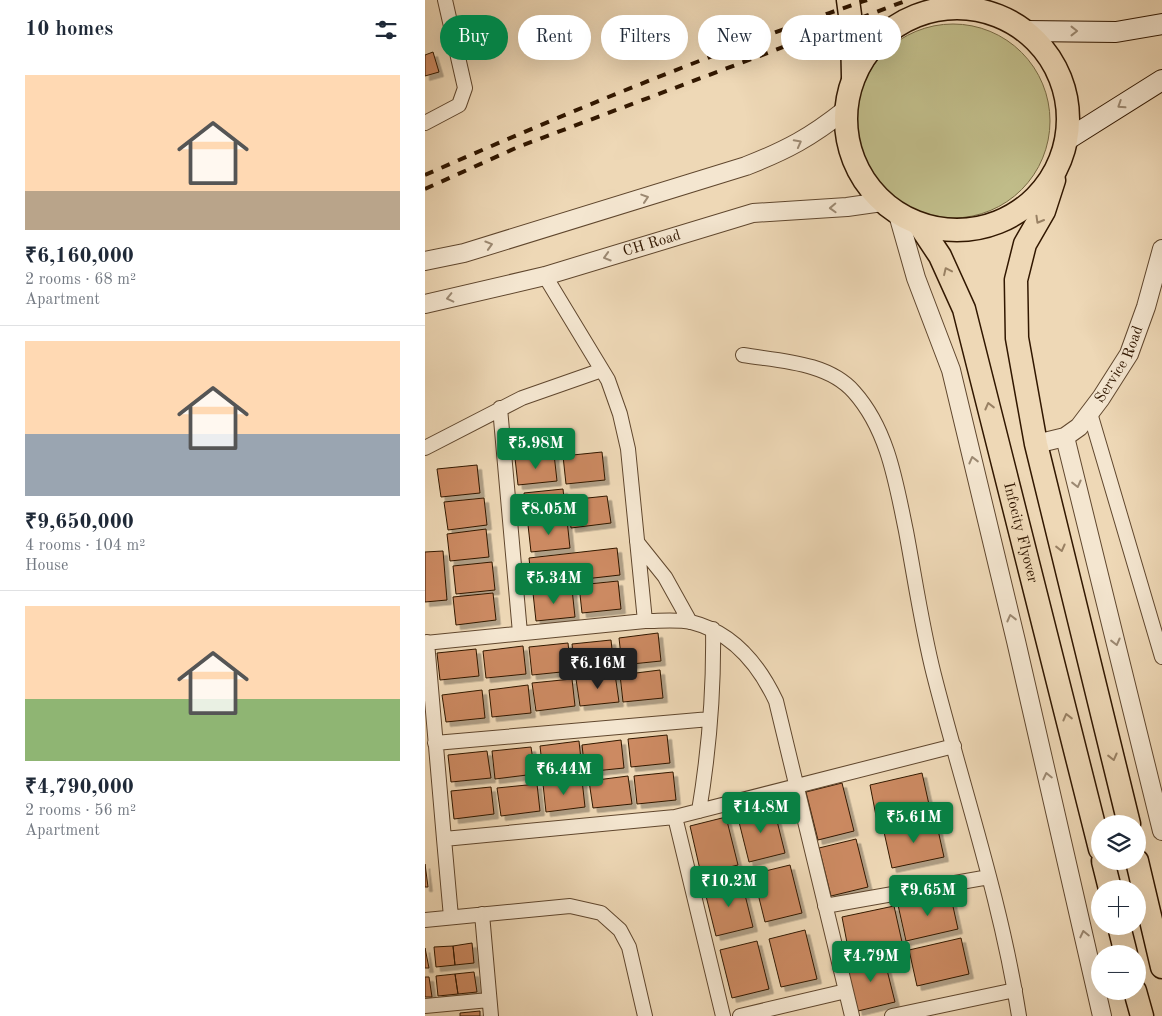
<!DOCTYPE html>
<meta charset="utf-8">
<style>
body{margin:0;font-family:"Old Standard TT",serif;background:#f6f6f7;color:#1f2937;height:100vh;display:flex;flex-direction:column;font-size:19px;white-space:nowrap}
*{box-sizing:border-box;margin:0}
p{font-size:16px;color:#747a83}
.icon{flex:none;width:28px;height:28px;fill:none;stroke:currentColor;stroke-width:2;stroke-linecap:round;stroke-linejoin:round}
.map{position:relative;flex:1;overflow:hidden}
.side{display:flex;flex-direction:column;background:#fff;width:425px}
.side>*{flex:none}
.guide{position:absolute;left:15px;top:15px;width:475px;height:45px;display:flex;gap:10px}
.tools{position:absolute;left:666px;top:815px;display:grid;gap:10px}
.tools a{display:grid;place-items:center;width:55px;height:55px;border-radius:50%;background:#fff;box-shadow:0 5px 20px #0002;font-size:25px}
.price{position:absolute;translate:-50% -42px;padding:0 11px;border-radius:5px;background:#0b8043;color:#fff;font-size:16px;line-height:32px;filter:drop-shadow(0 1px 2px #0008)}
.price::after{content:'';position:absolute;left:50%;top:30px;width:15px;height:11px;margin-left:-8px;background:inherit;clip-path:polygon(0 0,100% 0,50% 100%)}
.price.selected{background:#222;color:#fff}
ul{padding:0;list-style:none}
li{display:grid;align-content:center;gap:10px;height:265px;padding:0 25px}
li+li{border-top:1px solid #e0e1e3}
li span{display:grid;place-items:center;height:155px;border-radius:0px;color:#555}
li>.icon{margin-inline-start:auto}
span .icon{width:90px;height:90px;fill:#fffc;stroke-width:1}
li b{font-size:21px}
h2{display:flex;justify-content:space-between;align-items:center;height:60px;padding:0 25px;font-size:21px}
.tag{padding:0 18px;border-radius:22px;background:#fff;box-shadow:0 5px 20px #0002;font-size:18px;line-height:45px}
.tag.selected{background:#0b8043;color:#fff}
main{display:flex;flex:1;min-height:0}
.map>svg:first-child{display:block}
.green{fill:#c0bc89;stroke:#786a44}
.building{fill:#cc8a62;stroke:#311700;filter:url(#shadow)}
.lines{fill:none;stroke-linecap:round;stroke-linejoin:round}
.minor-casing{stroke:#60472e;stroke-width:16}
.tertiary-casing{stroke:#60472e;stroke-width:20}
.secondary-casing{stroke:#311700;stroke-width:22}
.trunk-casing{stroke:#311700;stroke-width:25}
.minor{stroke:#f4e6d0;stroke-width:14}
.tertiary{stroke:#f4e6d0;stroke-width:18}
.secondary{stroke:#f4e6d0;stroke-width:20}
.trunk{stroke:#eed8b6;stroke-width:22}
.rail{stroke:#311700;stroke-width:4;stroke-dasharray:9 9;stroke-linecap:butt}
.oneway{stroke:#9c8972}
.oneway2{stroke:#998164}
.labels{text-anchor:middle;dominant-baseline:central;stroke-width:4;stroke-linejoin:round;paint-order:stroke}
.street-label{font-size:15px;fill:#311700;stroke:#f4e6d0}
</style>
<main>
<section class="side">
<h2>10 homes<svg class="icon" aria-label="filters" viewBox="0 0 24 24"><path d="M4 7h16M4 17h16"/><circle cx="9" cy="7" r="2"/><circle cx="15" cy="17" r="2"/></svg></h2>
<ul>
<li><span style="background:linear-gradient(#ffd9b3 75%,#b9a48a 0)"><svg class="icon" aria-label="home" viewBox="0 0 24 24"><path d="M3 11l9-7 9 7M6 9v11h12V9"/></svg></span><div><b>₹6,160,000</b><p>2 rooms · 68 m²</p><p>Apartment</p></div></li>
<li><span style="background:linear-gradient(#ffd9b3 60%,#9aa5b1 0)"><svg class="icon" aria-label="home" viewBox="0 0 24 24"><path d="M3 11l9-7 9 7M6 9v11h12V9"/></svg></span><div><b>₹9,650,000</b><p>4 rooms · 104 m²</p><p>House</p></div></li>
<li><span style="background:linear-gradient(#ffd9b3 60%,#8fb573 0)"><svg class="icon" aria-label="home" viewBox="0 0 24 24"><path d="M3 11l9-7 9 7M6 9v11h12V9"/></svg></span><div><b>₹4,790,000</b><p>2 rooms · 56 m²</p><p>Apartment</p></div></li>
</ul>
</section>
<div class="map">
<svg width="737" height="1016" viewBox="0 0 737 1016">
<defs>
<filter id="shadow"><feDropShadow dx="4.5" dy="4.5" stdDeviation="0" flood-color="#0004"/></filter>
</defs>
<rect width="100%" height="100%" fill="#eed8b6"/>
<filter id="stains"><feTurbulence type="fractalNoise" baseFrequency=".004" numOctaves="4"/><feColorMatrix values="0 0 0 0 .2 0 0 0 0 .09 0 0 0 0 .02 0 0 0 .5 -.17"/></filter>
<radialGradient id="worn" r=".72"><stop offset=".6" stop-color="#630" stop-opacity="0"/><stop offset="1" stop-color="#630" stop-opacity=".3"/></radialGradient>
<path class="green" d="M431 121a97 97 0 1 1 194 0a97 97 0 1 1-194 0Z"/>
<path class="building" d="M 8,52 L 14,72 L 0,76 L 0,55 Z
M 177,452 L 180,480 L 141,484 L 138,456 Z
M 129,454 L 132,481 L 93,485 L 90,458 Z
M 52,465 L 55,493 L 16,497 L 12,469 Z
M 138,489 L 141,516 L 102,521 L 99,493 Z
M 182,496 L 186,523 L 146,528 L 143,500 Z
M 59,498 L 62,525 L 23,530 L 19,502 Z
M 142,520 L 145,548 L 106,552 L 103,525 Z
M 61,529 L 64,557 L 25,561 L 22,534 Z
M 192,548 L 195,575 L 107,585 L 104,558 Z
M 18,551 L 22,600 L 0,602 L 0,552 Z
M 67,562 L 70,590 L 31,594 L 28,566 Z
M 193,581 L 196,609 L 157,613 L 154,585 Z
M 147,589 L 150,617 L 111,621 L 108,593 Z
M 68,593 L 71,620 L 31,625 L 28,597 Z
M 233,633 L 236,661 L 197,665 L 194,638 Z
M 186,640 L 189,667 L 150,672 L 147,644 Z
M 143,643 L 146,671 L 107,675 L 104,647 Z
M 98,646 L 101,674 L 61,678 L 58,651 Z
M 51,649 L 54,676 L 15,680 L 12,653 Z
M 235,670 L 238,698 L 198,702 L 195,675 Z
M 190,674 L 194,702 L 155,706 L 151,679 Z
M 147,679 L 150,706 L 111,711 L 107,683 Z
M 103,685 L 106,713 L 67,717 L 64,690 Z
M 57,690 L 60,718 L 21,722 L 17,695 Z
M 242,735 L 245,763 L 206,767 L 203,739 Z
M 196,740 L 199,768 L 160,772 L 157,745 Z
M 154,741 L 157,769 L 118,773 L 115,746 Z
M 106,747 L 110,774 L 70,779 L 67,751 Z
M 62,751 L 66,778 L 26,782 L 23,755 Z
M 248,772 L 251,800 L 212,804 L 209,776 Z
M 497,773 L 505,809 L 452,821 L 445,785 Z
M 203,776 L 207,804 L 168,808 L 164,781 Z
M 157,780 L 160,807 L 121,812 L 118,784 Z
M 417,783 L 429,831 L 393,840 L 381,792 Z
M 112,784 L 115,811 L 76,816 L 72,788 Z
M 66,787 L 69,814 L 29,819 L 26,791 Z
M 348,805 L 360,853 L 324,862 L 312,814 Z
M 301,817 L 313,865 L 276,874 L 265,826 Z
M 511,821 L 519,857 L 467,868 L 459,832 Z
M 431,839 L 443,887 L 406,896 L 394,848 Z
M 0,864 L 3,887 L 0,887 Z
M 365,865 L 377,913 L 340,922 L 328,874 Z
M 316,879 L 328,927 L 291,936 L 279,888 Z
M 525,893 L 533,929 L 481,941 L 473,905 Z
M 469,906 L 477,942 L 424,953 L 417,917 Z
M 380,930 L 392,979 L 356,987 L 344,939 Z
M 536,938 L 544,974 L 492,986 L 484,950 Z
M 332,941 L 344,989 L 307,998 L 295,950 Z
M 47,943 L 49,963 L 30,965 L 28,946 Z
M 28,946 L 30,965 L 11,967 L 9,947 Z
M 0,948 L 4,968 L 0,968 Z
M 458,954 L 470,1002 L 433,1011 L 421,963 Z
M 49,972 L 52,992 L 33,994 L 30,974 Z
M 30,974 L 33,994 L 13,996 L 11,976 Z
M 0,977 L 4,977 L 7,997 L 0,997 Z
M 55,1011 L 55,1016 L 35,1016 L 35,1013 Z"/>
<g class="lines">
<defs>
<path id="minor" d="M 0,123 L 34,105 L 40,88 L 20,0
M 120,276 L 183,380 L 195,414 L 203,449 L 220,621
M 318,355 C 354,361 403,362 429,392 C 463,430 471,483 481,531 C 490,579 497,628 509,675 C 538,789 576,900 594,1016
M 75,408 L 95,633
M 665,413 L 737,657
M 0,448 L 97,398 L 177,370
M 212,542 L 240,577 L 265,622
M 2,642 L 19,839 L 250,817 L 529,746
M 0,643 L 220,621 C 235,621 252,619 266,622 C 307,632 334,665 351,701 L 427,1016
M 10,743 L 285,719
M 274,811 C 284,751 289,690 288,629
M 250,817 L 298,1016
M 19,839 L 26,917
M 400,906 L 564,877
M 57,914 L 66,1016
M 0,920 L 145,906 L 176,913 L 195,930 L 204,947 L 220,1016
M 0,1006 L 64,1000
M 315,1016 L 421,991
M 467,1016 L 590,990"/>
<g id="tertiary">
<path d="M 472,211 L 491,278 L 526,370 L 591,641 L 677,1016"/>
<path d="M 0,261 L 39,253 L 321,166 C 362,150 386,137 420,110"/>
<path id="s1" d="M 0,304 L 120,276 L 328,213 L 422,207 L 457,202"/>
<path d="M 640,437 L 737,831"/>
<path id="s2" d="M 611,444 L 640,437 L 654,427 L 676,398 L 704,354 L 721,307 L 737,249"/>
</g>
<path id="secondary" d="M 601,31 L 691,32 L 737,24
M 640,141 L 737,80"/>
<g id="trunk">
<path d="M 423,0 L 427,30 L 428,77"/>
<circle cx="532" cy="119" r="111"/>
<path d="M 629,180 L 619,211 L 600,244 L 591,280 L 592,338 L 611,444 L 704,824"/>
<path id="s3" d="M 495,226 L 515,256 L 539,309 L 675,849"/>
<path d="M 678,861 L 685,889"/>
<path d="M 712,861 L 737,967"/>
<path d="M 694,926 L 701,954"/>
<path d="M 710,991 L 717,1016"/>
</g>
</defs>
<use href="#minor" class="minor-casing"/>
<use href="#tertiary" class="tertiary-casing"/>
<use href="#secondary" class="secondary-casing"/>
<use href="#trunk" class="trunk-casing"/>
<use href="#minor" class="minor"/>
<use href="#tertiary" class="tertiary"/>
<use href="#secondary" class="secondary"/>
<use href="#trunk" class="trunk"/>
<path class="rail" d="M 0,175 C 145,111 292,51 442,0
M 0,189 L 93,147 L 483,0"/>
</g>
<defs><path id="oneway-chevron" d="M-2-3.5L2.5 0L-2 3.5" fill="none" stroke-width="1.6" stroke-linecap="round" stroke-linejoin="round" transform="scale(1.25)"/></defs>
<g class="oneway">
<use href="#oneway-chevron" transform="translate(649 31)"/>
<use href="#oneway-chevron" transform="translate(696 105) rotate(147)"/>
<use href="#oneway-chevron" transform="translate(373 143) rotate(-28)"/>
<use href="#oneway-chevron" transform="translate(220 198) rotate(-18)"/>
<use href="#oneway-chevron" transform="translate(408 208) rotate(178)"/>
<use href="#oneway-chevron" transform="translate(64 245) rotate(-17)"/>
<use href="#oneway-chevron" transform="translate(182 257) rotate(163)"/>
<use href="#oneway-chevron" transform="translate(25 298) rotate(167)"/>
<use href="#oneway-chevron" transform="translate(548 460) rotate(-104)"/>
<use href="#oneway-chevron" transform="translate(652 484) rotate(76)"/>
<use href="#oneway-chevron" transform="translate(586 618) rotate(-104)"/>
<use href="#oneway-chevron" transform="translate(691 642) rotate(76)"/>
<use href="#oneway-chevron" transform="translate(622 776) rotate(-103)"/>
<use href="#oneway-chevron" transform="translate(659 934) rotate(-103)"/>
</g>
<g class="oneway2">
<use href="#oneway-chevron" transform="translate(614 220) rotate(120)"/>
<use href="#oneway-chevron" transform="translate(522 271) rotate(-115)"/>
<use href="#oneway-chevron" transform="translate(564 406) rotate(-104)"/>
<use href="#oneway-chevron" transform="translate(636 548) rotate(76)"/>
<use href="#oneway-chevron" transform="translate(642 717) rotate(-104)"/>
<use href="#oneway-chevron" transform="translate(688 757) rotate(76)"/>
</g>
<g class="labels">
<g class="street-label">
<text stroke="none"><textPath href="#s1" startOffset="235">CH Road</textPath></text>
<text stroke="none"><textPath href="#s2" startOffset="122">Service Road</textPath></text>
<text stroke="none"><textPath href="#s3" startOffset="325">Infocity Flyover</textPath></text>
</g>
</g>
<rect width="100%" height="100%" filter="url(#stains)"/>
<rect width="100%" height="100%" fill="url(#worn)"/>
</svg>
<div class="tools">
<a><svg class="icon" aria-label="layers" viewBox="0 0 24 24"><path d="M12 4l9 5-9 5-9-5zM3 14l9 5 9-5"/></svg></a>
<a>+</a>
<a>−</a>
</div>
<b class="price" style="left:111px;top:470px">₹5.98M</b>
<b class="price" style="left:124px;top:536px">₹8.05M</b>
<b class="price" style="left:129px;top:605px">₹5.34M</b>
<b class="price selected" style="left:173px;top:690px">₹6.16M</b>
<b class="price" style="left:139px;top:796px">₹6.44M</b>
<b class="price" style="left:336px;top:834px">₹14.8M</b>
<b class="price" style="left:489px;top:844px">₹5.61M</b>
<b class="price" style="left:304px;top:908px">₹10.2M</b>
<b class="price" style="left:503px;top:917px">₹9.65M</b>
<b class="price" style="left:446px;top:983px">₹4.79M</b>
<div class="guide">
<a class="tag selected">Buy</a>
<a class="tag">Rent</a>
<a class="tag">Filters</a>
<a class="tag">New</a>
<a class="tag">Apartment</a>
</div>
</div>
</main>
